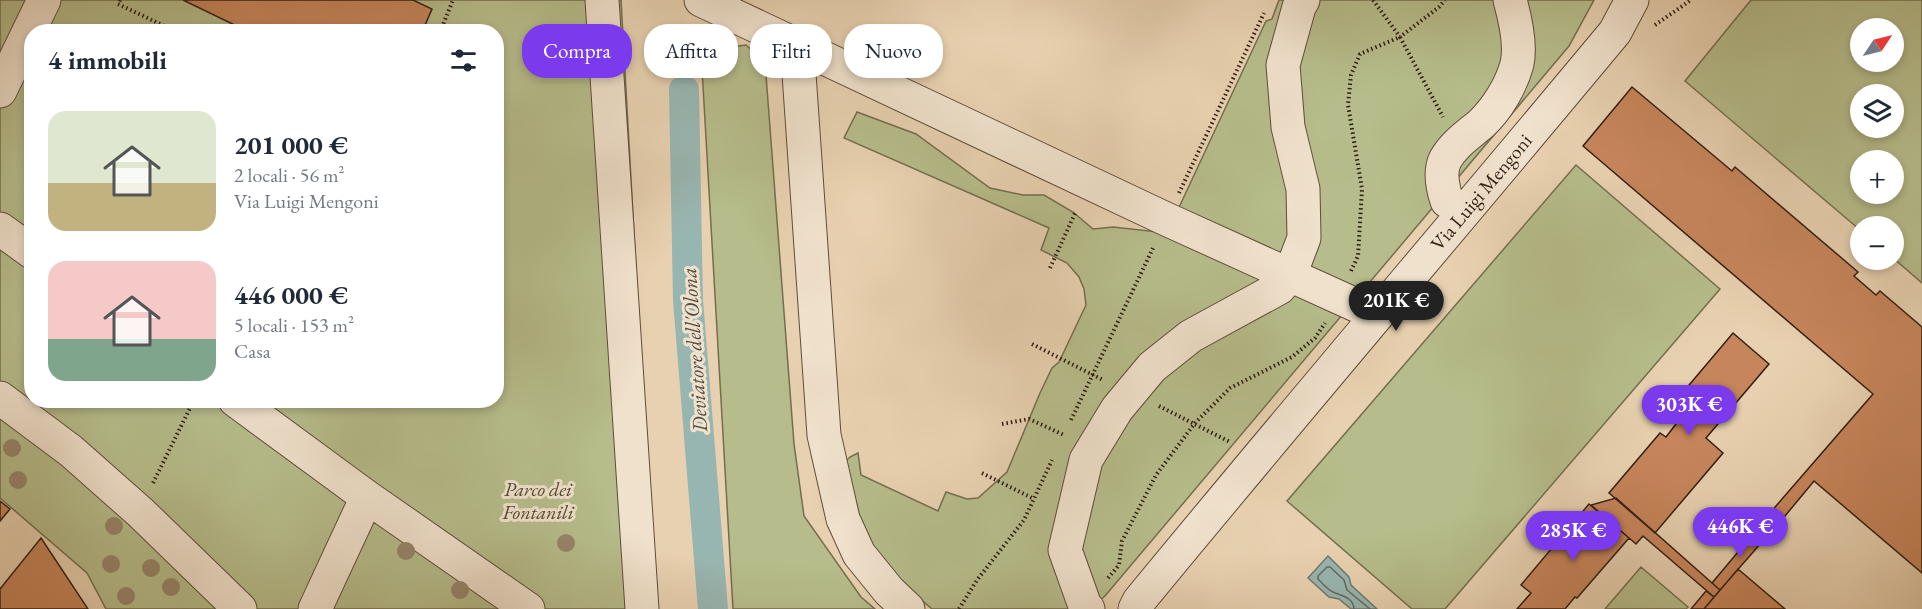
<!DOCTYPE html>
<html lang="it">
<meta charset="utf-8">
<style>
body{margin:0;font-family:"EB Garamond",serif;background:#f2f2f3;color:#1f2937;height:100vh;display:flex;flex-direction:column;font-size:22px;white-space:nowrap}
*{box-sizing:border-box;margin:0}
p{font-size:20px;color:#747a83}
.icon{flex:none;width:33px;height:33px;fill:none;stroke:currentColor;stroke-width:2;stroke-linecap:round;stroke-linejoin:round}
.map{position:relative;flex:1;overflow:hidden}
.side{position:absolute;left:24px;top:24px;width:480px;height:384px;display:flex;flex-direction:column;background:#fff;border-radius:24px;box-shadow:0 3px 9px #0003}
.side>*{flex:none}
.hud{position:absolute;left:522px;top:24px;width:570px;height:54px;display:flex;gap:12px}
.needle{width:39px;rotate:55deg}
.controls{position:absolute;left:1850px;top:18px;display:grid;gap:12px}
.controls a{display:grid;place-items:center;width:54px;height:54px;border-radius:50%;background:#fff;box-shadow:0 3px 9px #0003;font-size:30px}
.price{position:absolute;translate:-50% -51px;padding:0 14px;border-radius:21px;background:#7c3aed;color:#fff;font-size:20px;line-height:39px;filter:drop-shadow(0 2px 3px #0008)}
.price::after{content:'';position:absolute;left:50%;top:36px;width:18px;height:14px;margin-left:-9px;background:inherit;clip-path:polygon(0 0,100% 0,50% 100%)}
.price.active{background:#222;color:#fff}
ul{padding:0;list-style:none}
li{display:flex;align-items:center;gap:18px;height:150px;padding:0 24px}
li span{display:grid;place-items:center;flex:none;width:168px;height:120px;border-radius:18px;color:#555}
li>.icon{margin-inline-start:auto}
span .icon{width:72px;height:72px;fill:#fffc;stroke-width:1}
li b{font-size:26px}
h2{display:flex;justify-content:space-between;align-items:center;height:72px;padding:0 24px;font-size:26px}
.tag{padding:0 21px;border-radius:24px;background:#fff;box-shadow:0 3px 9px #0003;font-size:21px;line-height:54px}
.tag.active{background:#7c3aed;color:#fff}
.map>svg:first-child{display:block}
.green{fill:#b6bc8b;stroke:#746e4f;stroke-width:1.5;fill-rule:evenodd}
.water{fill:#98b6b1;stroke:#6f7a72;stroke-width:1.5}
.lines{fill:none;stroke-linecap:round;stroke-linejoin:round}
.shore{stroke:#646a62;stroke-width:1.5}
.canal{stroke:#98b6b1;stroke-width:30}
.building{fill:#c7855b;stroke:#311f13;stroke-width:1.5}
.minor-casing{stroke:#5f4c3a;stroke-width:35}
.path{stroke:#311f13;stroke-width:4;stroke-dasharray:1.5 3;stroke-linecap:butt}
.minor{stroke:#f0e1cc;stroke-width:33}
.tree{fill:#96856a}
.labels{text-anchor:middle;dominant-baseline:central;stroke-width:6;stroke-linejoin:round;paint-order:stroke}
.street-label{font-size:20px;fill:#311f13;stroke:#f0e1cc}
.park-label{font-size:20px;font-style:italic;fill:#524631;stroke:#f0e1cc}
.water-label{font-size:21px;font-style:italic;fill:#504c42;stroke:#f0e1cc}
</style>
<div class="map">
<svg width="1922" height="609" viewBox="0 0 1922 609">
<rect width="100%" height="100%" fill="#e8d1b0"/>
<filter id="stains"><feTurbulence type="fractalNoise" baseFrequency=".00333" numOctaves="4"/><feColorMatrix values="0 0 0 0 .2 0 0 0 0 .09 0 0 0 0 .02 0 0 0 .5 -.17"/></filter>
<radialGradient id="worn" r=".72"><stop offset=".6" stop-color="#630" stop-opacity="0"/><stop offset="1" stop-color="#630" stop-opacity=".3"/></radialGradient>
<path class="green" d="M 0,0 L 621,0 L 655,609 L 106,609 L 87,573 L 0,498 ZM 32,32 L 496,32 L 496,400 L 32,400 Z
M 1279,0 L 1594,0 L 1569,46 L 1105,596 L 1090,609 L 932,609 L 905,586 L 864,534 L 846,461 L 850,457 L 858,453 L 861,475 L 938,511 L 946,492 L 967,499 L 978,498 L 1007,472 L 1040,393 L 1052,368 L 1059,362 L 1086,305 L 1084,289 L 1079,277 L 1067,263 L 1041,250 L 1049,228 L 844,138 L 857,112 L 916,134 L 990,188 L 1023,195 L 1044,195 L 1073,212 L 1093,229 L 1113,227 L 1167,233 L 1266,21 L 1272,19 Z
M 1751,0 L 1922,0 L 1922,283 L 1893,258 L 1893,226 L 1860,226 L 1860,230 L 1685,81 ZM 1860,28 L 1893,28 L 1893,62 L 1860,62 ZM 1860,94 L 1893,94 L 1893,128 L 1860,128 ZM 1860,160 L 1893,160 L 1893,194 L 1860,194 Z
M 746,45 L 765,62 L 794,444 L 804,516 L 861,597 L 875,609 L 733,609 L 701,51 Z
M 1576,165 L 1720,289 L 1445,609 L 1412,609 L 1287,501 Z
M 1641,567 L 1688,607 L 1686,609 L 1605,609 Z"/>
<path class="water" d="M 1328,556 L 1349,577 L 1351,585 L 1377,609 L 1351,609 L 1339,599 L 1329,597 L 1308,578 Z"/>
<g class="lines">
<path class="shore" d="M 1354,609 C 1353,597 1342,596 1333,592 C 1328,590 1322,583 1318,579 L 1318,576 L 1327,567 L 1330,567 L 1344,580 L 1347,590 L 1370,609"/>
<path class="canal" d="M 684,90 L 688,300 L 713,609"/>
</g>
<path class="building" d="M 183,0 L 413,0 L 432,9 L 422,32 L 249,32 Z
M 1632,87 L 1732,171 L 1735,167 L 1858,272 L 1854,276 L 1876,295 L 1880,291 L 1922,327 L 1922,573 L 1814,481 L 1780,522 L 1769,514 L 1873,394 L 1583,146 Z
M 1733,333 L 1769,364 L 1706,438 L 1723,453 L 1655,533 L 1609,493 L 1660,433 L 1666,437 L 1679,420 L 1668,410 Z
M 1616,498 L 1720,590 L 1714,597 L 1643,536 L 1636,544 L 1591,505 Z
M 0,501 L 10,509 L 0,521 Z
M 1589,504 L 1629,538 L 1577,598 L 1575,597 L 1565,609 L 1517,609 L 1531,593 L 1521,585 Z
M 1759,527 L 1768,535 L 1720,590 L 1712,583 Z
M 41,538 L 88,609 L 0,609 L 0,589 Z
M 1738,569 L 1785,609 L 1704,609 Z
M 1706,591 L 1714,597 L 1704,609 L 1691,609 Z"/>
<g class="lines">
<defs>
<path id="minor" d="M 602,0 L 642,609
M 701,0 L 1166,219 L 1358,306
M 797,45 L 824,435 L 843,519 L 859,554 L 889,591 L 908,609
M 0,91 L 44,0
M 1447,201 C 1443,189 1439,173 1445,160 C 1453,145 1468,135 1481,124 C 1497,109 1511,86 1517,64 C 1521,46 1515,18 1510,0
M 0,229 L 32,252
M 0,398 L 71,451 L 140,512 L 240,609
M 235,400 L 367,497 L 528,609
M 315,609 L 367,497
M 1088,609 L 1085,606 L 1065,550 L 1086,460 L 1117,409 L 1152,367 L 1191,336 L 1279,288 L 1290,275 L 1304,238 L 1303,189 L 1288,127 L 1283,65 L 1299,7 L 1303,0
M 1135,609 L 1139,601 C 1296,410 1457,222 1615,32 L 1632,0"/>
</defs>
<use href="#minor" class="minor-casing"/>
<path class="path" d="M 120,0 L 118,4 L 177,32
M 1373,0 L 1400,37 L 1439,7 L 1445,0
M 1655,25 L 1691,0
M 440,32 L 453,0
M 1179,193 L 1264,13
M 1050,268 L 1076,211
M 1351,271 L 1358,256 L 1362,189 L 1348,105 L 1351,75 L 1360,54 L 1400,37 L 1443,117
M 1032,344 L 1103,380
M 1159,406 L 1230,442
M 1071,420 L 1154,246
M 1002,424 L 1029,419 L 1064,435
M 982,473 L 1034,499
M 153,483 L 194,400
M 1108,578 L 1119,565 L 1122,541 L 1156,475 L 1195,423 L 1230,388 L 1292,357 L 1315,338 L 1325,323
M 959,609 L 977,580 L 1024,520 L 1052,460"/>
<use href="#minor" class="minor"/>
</g>
<g class="tree">
<circle cx="12" cy="448" r="9"/>
<circle cx="18" cy="480" r="9"/>
<circle cx="114" cy="526" r="9"/>
<circle cx="566" cy="543" r="9"/>
<circle cx="406" cy="551" r="9"/>
<circle cx="111" cy="564" r="9"/>
<circle cx="151" cy="568" r="9"/>
<circle cx="171" cy="587" r="9"/>
<circle cx="460" cy="590" r="9"/>
<circle cx="126" cy="596" r="9"/>
</g>
<g class="labels">
<g class="street-label">
<text transform="translate(1481 192) rotate(-50)">Via Luigi Mengoni</text>
</g>
<g class="park-label">
<text x="538" y="489">Parco dei<tspan x="538" dy="23">Fontanili</tspan></text>
</g>
<g class="water-label">
<text transform="translate(694 350) rotate(-94)">Deviatore dell'Olona</text>
</g>
</g>
<rect width="100%" height="100%" filter="url(#stains)"/>
<rect width="100%" height="100%" fill="url(#worn)"/>
</svg>
<div class="controls">
<a><svg class="needle" viewBox="-14 -14 28 28"><path d="M0-13l5 13h-10z" fill="#e53935"/><path d="M0 13l5-13h-10z" fill="#747a83"/></svg></a>
<a><svg class="icon" aria-label="layers" viewBox="0 0 24 24"><path d="M12 4l9 5-9 5-9-5zM3 14l9 5 9-5"/></svg></a>
<a>+</a>
<a>−</a>
</div>
<b class="price active" style="left:1396px;top:332px">201K €</b>
<b class="price" style="left:1689px;top:436px">303K €</b>
<b class="price" style="left:1740px;top:558px">446K €</b>
<b class="price" style="left:1573px;top:562px">285K €</b>
<div class="hud">
<a class="tag active">Compra</a>
<a class="tag">Affitta</a>
<a class="tag">Filtri</a>
<a class="tag">Nuovo</a>
</div>
<section class="side">
<h2>4 immobili<svg class="icon" aria-label="filters" viewBox="0 0 24 24"><path d="M4 7h16M4 17h16"/><circle cx="9" cy="7" r="2"/><circle cx="15" cy="17" r="2"/></svg></h2>
<ul>
<li><span style="background:linear-gradient(#dfe7d0 60%,#c2b280 0)"><svg class="icon" aria-label="home" viewBox="0 0 24 24"><path d="M3 11l9-7 9 7M6 9v11h12V9"/></svg></span><div><b>201 000 €</b><p>2 locali · 56 m²</p><p>Via Luigi Mengoni</p></div></li>
<li><span style="background:linear-gradient(#f6c9c9 65%,#7fa58c 0)"><svg class="icon" aria-label="home" viewBox="0 0 24 24"><path d="M3 11l9-7 9 7M6 9v11h12V9"/></svg></span><div><b>446 000 €</b><p>5 locali · 153 m²</p><p>Casa</p></div></li>
</ul>
</section>
</div>
